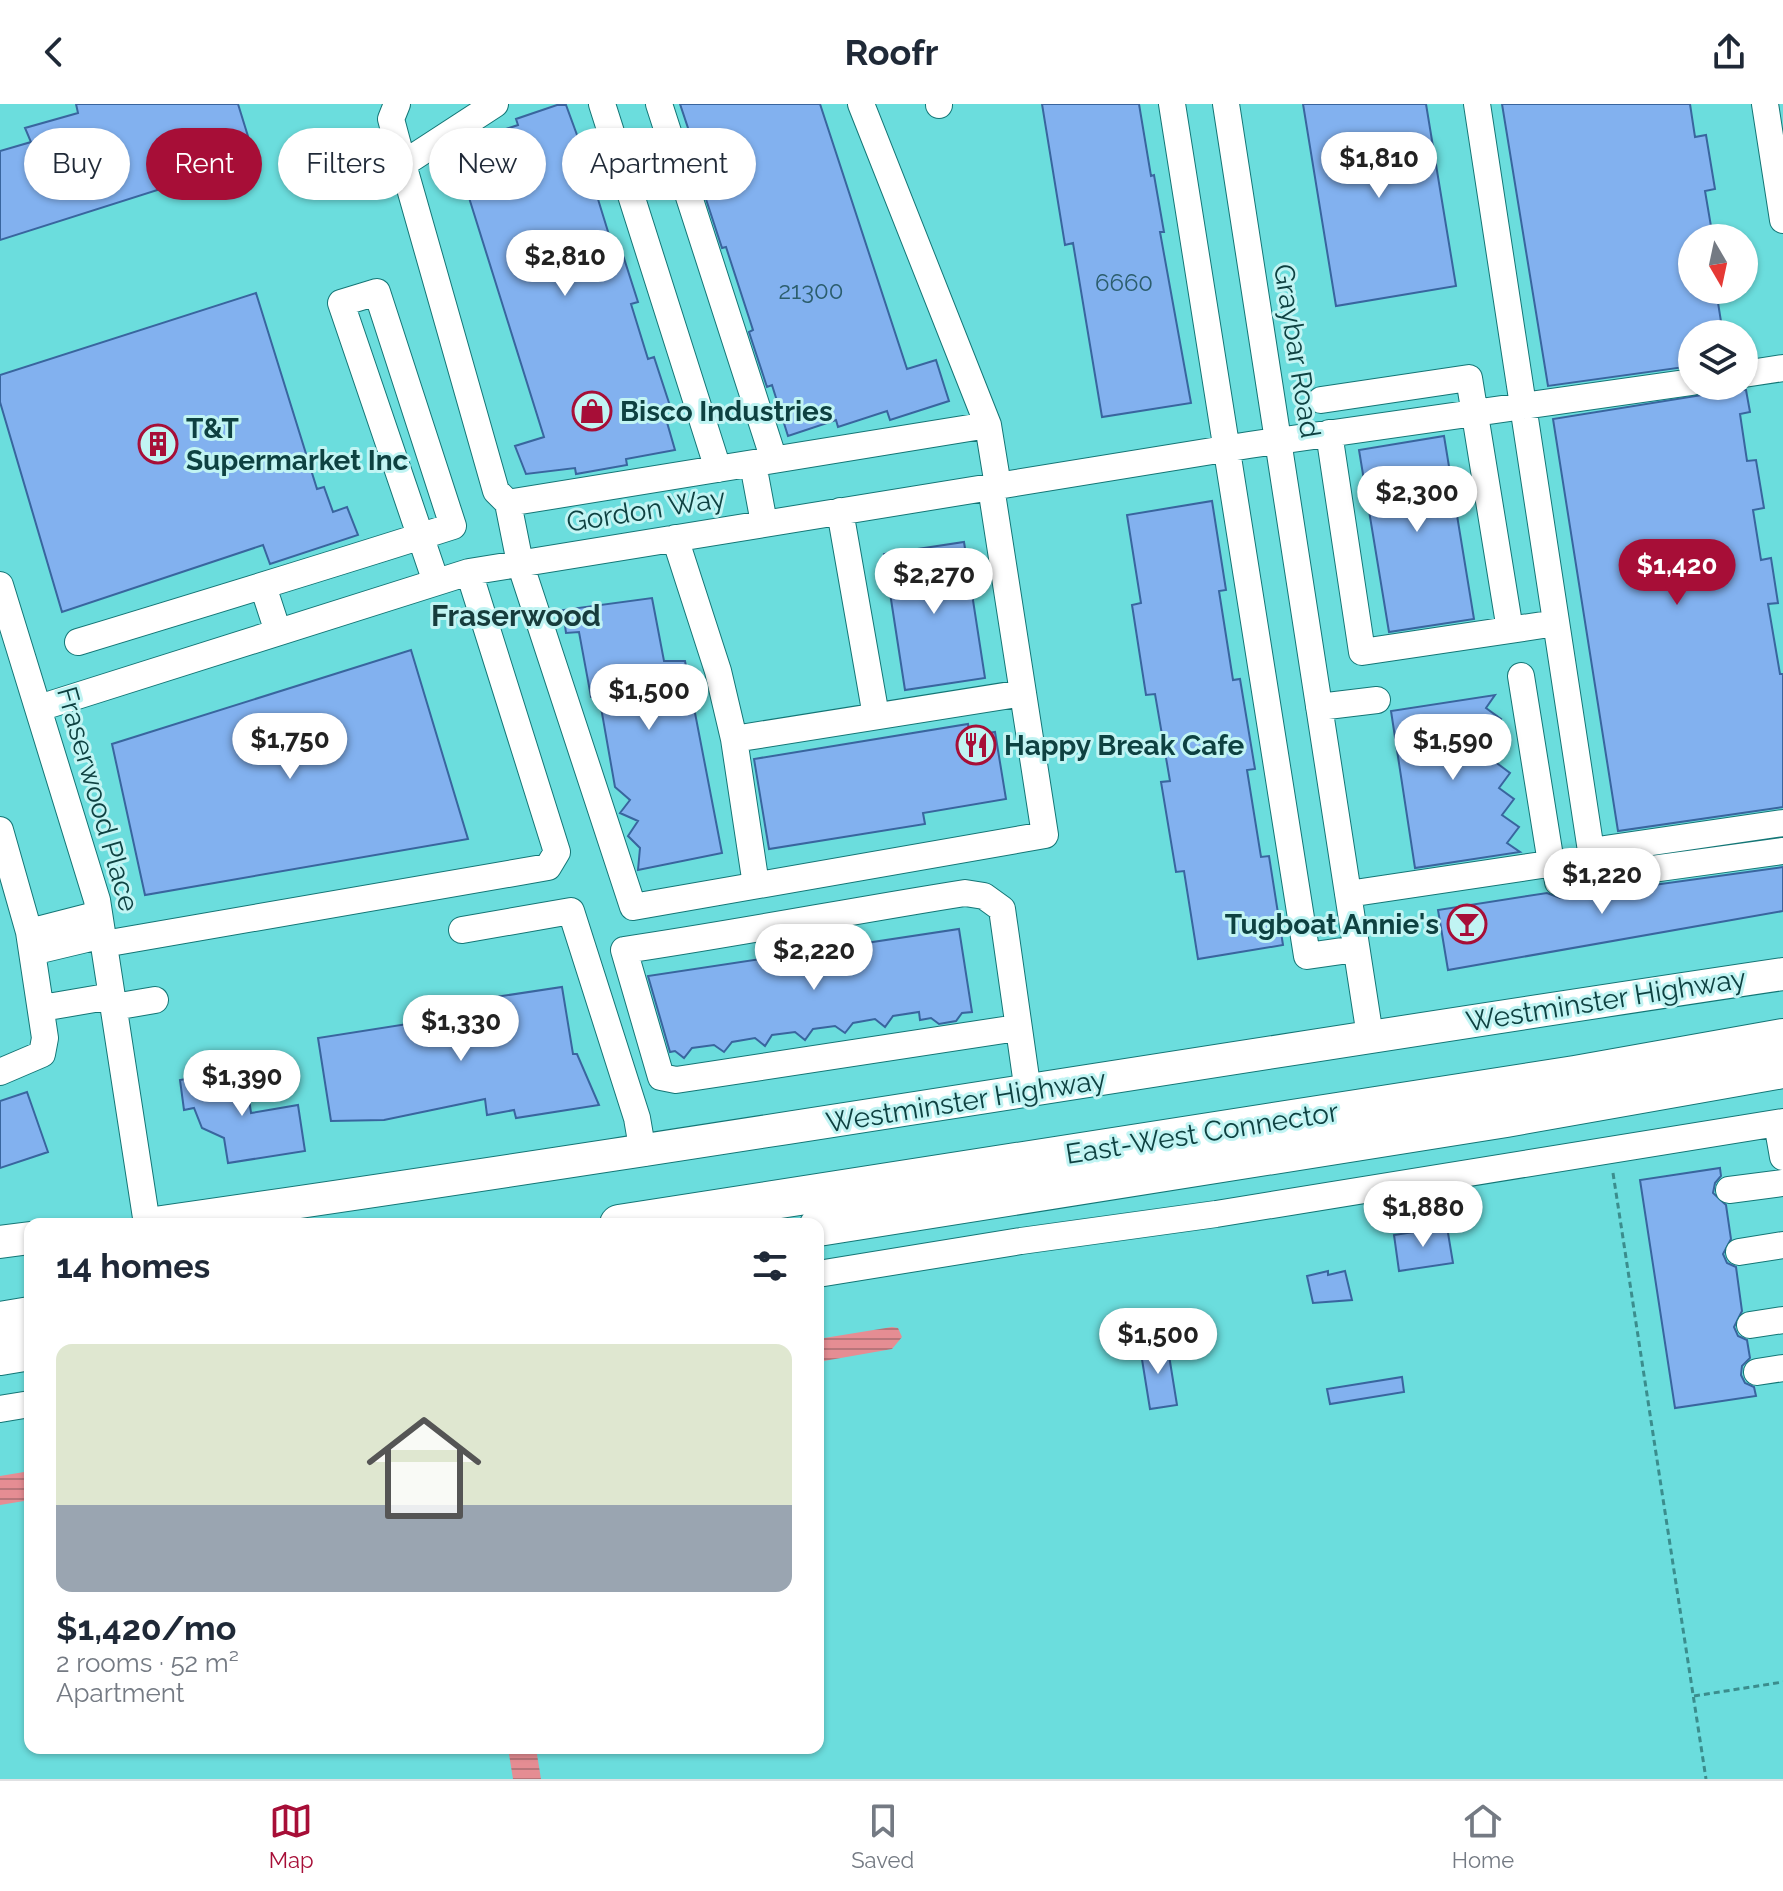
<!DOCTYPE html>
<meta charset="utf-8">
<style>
body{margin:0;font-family:Raleway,sans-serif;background:#f6f6f7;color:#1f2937;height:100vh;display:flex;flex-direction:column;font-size:30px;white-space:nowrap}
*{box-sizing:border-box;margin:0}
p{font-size:26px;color:#747a83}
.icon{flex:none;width:44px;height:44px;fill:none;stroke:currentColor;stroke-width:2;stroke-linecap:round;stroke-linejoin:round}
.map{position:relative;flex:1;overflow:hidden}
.side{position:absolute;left:24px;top:1114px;width:800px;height:536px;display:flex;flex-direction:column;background:#fff;border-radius:16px;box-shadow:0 2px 6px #0004}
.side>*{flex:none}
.top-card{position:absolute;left:24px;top:24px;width:800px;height:72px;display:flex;gap:16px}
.needle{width:52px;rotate:171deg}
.controls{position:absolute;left:1678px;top:120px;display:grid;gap:16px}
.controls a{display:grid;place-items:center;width:80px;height:80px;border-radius:50%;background:#fff;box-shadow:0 2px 6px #0004;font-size:40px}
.price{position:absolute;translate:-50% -68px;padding:0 18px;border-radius:28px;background:#fff;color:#222;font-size:26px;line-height:52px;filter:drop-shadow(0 2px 4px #0008)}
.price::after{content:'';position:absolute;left:50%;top:48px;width:24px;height:18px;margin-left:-12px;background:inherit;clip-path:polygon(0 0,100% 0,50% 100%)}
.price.selected{background:#a70e37;color:#fff}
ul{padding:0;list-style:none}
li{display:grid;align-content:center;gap:16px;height:424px;padding:0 32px}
li span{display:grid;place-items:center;height:248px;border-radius:16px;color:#555}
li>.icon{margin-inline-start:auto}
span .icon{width:144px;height:144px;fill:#fffc;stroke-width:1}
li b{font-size:34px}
h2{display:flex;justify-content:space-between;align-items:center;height:96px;padding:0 32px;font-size:34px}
.chip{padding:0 28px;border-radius:36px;background:#fff;box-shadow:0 2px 6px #0004;font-size:28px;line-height:72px}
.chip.selected{background:#a70e37;color:#fff}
header{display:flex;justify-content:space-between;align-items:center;height:104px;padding:0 32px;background:#fff;font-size:36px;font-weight:700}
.tab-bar{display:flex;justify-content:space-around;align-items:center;height:112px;border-top:2px solid #e0e1e3;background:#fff;font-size:22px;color:#747a83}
.tab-bar a{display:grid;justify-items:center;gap:4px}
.tab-bar .selected{color:#a70e37}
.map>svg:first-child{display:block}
.water{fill:url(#water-rules)}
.building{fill:#82b1ef;stroke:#39659e;stroke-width:2}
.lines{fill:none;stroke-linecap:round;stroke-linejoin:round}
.minor-casing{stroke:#147676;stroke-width:28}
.major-casing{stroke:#147676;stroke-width:34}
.highway-casing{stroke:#147676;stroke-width:40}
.path{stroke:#3b8d8d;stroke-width:3;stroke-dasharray:6 4;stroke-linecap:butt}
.minor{stroke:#fff;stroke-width:26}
.major{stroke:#fff;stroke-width:32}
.highway{stroke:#fff;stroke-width:38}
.labels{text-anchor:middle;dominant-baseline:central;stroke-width:6;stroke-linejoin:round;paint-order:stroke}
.number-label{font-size:24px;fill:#2b5d6c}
.street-label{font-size:28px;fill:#0e4141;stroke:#c1f4f3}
.poi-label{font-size:28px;font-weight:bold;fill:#0e4141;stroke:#c1f4f3;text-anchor:start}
.neighbourhood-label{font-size:30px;font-weight:bold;fill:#173c3c;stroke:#c1f4f3}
</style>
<header><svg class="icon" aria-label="back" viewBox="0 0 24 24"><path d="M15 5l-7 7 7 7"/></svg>Roofr<svg class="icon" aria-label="share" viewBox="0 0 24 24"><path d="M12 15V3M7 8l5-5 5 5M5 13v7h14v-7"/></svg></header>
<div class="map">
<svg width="1783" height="1675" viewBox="0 0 1783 1675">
<defs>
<pattern id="water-rules" width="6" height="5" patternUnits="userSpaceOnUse" patternTransform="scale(2)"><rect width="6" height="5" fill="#e58d93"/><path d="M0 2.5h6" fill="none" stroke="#b8757a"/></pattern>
</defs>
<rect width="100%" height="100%" fill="#6bdddd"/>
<path class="water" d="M 892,1223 L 898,1224 L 902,1233 L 892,1245 L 818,1258 L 818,1235 Z
M 30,1367 L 30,1396 L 0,1401 L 0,1372 Z
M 508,1644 L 536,1644 L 541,1675 L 513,1675 Z"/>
<path class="building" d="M 76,0 L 238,0 L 255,55 L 0,136 L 0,47 L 31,38 L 25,24 L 78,9 Z
M 680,0 L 820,0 L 907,265 L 936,256 L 949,297 L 890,316 L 887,307 L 838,323 L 836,316 L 788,332 L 772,281 L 767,283 L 749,228 L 753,226 L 726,143 L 722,144 L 704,89 L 709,87 Z
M 1042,0 L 1139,0 L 1151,72 L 1154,71 L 1164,128 L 1160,128 L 1191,299 L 1102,313 L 1073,139 L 1065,141 Z
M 1303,0 L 1426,0 L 1456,182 L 1336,202 Z
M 1502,0 L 1690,0 L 1695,33 L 1706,31 L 1715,85 L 1705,87 L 1713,134 L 1692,134 L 1692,186 L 1716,186 L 1723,230 L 1692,230 L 1692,262 L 1548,282 Z
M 557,1 L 566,1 L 580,39 L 586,37 L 603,90 L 597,92 L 614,147 L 621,145 L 638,198 L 631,200 L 648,255 L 654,253 L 671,305 L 664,308 L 675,346 L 626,355 L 627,361 L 576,370 L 575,364 L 526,370 L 515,342 L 544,333 L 455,49 L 494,36 L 491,30 L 518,21 L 516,15 Z
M 256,189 L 317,385 L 324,383 L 333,408 L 347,403 L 358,431 L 270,460 L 263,441 L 62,508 L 0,298 L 0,271 Z
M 1739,285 L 1746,286 L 1750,308 L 1740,310 L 1747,357 L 1756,356 L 1764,404 L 1753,406 L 1761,456 L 1771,454 L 1778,499 L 1768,500 L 1780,570 L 1783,570 L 1783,703 L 1618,727 L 1553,315 Z
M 1444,332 L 1474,515 L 1389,528 L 1359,346 Z
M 1212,397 L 1226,486 L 1219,487 L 1233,576 L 1240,575 L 1255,665 L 1247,666 L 1261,753 L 1269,752 L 1283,841 L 1198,855 L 1184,767 L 1176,768 L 1161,678 L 1170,677 L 1155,590 L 1146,591 L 1132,501 L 1141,499 L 1127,411 Z
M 964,438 L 985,574 L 905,586 L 884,450 Z
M 652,494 L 664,557 L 685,557 L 722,749 L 638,766 L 640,744 L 628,732 L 638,717 L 620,709 L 630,696 L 615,683 L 599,592 L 591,593 L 579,528 L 566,529 L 563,506 Z
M 411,546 L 468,735 L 145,791 L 112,640 Z
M 1495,591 L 1486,604 L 1501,615 L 1490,630 L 1506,642 L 1494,657 L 1510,669 L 1499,684 L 1514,695 L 1502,711 L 1519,723 L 1507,739 L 1520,748 L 1415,764 L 1391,607 Z
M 968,620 L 970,632 L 995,628 L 1006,695 L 923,709 L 925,720 L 769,745 L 754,655 Z
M 1783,763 L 1783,807 L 1448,866 L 1438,806 L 1547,789 L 1560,794 Z
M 959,825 L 972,908 L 962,909 L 956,917 L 939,920 L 931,914 L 920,916 L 919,908 L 893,912 L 885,923 L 875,915 L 853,919 L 845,929 L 835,922 L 813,925 L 805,936 L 795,928 L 772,931 L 765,942 L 755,934 L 732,938 L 724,948 L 714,941 L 692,944 L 684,954 L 675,947 L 670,948 L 648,872 Z
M 562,883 L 573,950 L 577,950 L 599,1001 L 516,1014 L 514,1006 L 487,1011 L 485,995 L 384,1016 L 331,1017 L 318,934 L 471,910 L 469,897 Z
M 245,965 L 251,1009 L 298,1001 L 305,1047 L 228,1059 L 224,1034 L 202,1024 L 194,1004 L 184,1006 L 180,976 Z
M 27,988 L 48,1048 L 0,1064 L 0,997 Z
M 1720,1064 L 1721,1072 L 1715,1079 L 1713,1089 L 1726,1101 L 1731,1135 L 1723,1150 L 1727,1159 L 1736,1163 L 1742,1207 L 1734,1223 L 1738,1232 L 1747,1236 L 1750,1254 L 1742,1262 L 1741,1271 L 1745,1279 L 1754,1283 L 1756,1292 L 1675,1304 L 1640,1076 Z
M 1447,1123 L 1453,1159 L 1399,1167 L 1394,1131 Z
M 1328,1167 L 1328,1171 L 1345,1167 L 1352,1196 L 1313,1199 L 1307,1172 Z
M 1167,1239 L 1177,1301 L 1150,1305 L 1140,1243 Z
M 1402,1273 L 1404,1288 L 1330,1300 L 1327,1285 Z"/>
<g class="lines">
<defs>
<path id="minor" d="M 397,0 L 391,15 L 403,60 L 496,387 L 508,399 L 520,459 L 633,803 L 1045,731 L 991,383
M 602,0 L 718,365
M 659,0 L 774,356
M 861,0 L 988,321 L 998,382
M 939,0 L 939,1
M 1172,0 L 1307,852 L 1356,845
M 1226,0 L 1370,932
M 1477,0 L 1591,747 L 1783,719
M 1765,0 L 1783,116
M 403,60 L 495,0
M 1744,270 L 1783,264
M 1321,296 L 1469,274 L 1510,526
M 1329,329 L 1362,548 L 1556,519
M 753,360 L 764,419
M 508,399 L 988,321
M 840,407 L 876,612
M 675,434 L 718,567 L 734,635 L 756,781
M 0,481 L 97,796 L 147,1120
M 263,482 L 278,528
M 78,538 C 203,500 328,462 453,422 L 377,188 L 341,199 L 436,478
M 1521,572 L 1551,759
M 1319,603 L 1377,596
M 39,604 L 469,468 L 1249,341 L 1692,278
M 734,635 L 1023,589
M 0,726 L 29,828 L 45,934 L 42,950 L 0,968
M 1348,790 L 1555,759 L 1558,778 L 1783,747
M 462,826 L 571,807 L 637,1014 L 643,1049
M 29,828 L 99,810
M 104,840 L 548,763 L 557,748 L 469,468
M 32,848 L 103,831
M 114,903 L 155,896
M 42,904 L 112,892
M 1017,924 L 676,976 L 661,973 L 624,846 C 739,829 851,807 965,789 L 984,792 L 1002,805 L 1028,988
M 1777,1019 L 1783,1053
M 1729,1086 L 1783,1079
M 1739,1148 L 1783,1141
M 818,1170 L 1021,1137 L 1216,1110 L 1783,1018
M 1750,1221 L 1783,1216
M 1757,1268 L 1783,1264
M 0,1305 L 30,1300"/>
<path id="major" d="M 148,1120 C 694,1042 1238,951 1783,870
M 0,1138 L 30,1134"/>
<path id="highway" d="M 619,1120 L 1575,971 L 1783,934
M 818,1123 L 1506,1014 L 1783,965
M 0,1217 L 30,1212
M 0,1252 L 30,1247"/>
</defs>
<use href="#minor" class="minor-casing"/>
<use href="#major" class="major-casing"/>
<use href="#highway" class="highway-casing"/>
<path class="path" d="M 1613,1069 L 1706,1675
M 1694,1592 L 1783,1578"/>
<use href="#minor" class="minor"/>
<use href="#major" class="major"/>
<use href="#highway" class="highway"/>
</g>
<defs>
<symbol id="shop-ring" viewBox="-11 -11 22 22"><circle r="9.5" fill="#c1f4f3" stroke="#a70e37" stroke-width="1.5"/><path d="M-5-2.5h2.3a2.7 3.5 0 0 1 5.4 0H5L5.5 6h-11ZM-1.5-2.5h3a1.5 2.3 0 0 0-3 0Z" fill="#a70e37"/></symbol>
<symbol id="building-ring" viewBox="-11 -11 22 22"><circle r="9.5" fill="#c1f4f3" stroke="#a70e37" stroke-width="1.5"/><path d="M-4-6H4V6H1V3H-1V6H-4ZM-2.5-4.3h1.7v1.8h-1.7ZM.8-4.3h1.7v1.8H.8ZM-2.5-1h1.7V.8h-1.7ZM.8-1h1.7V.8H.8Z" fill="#a70e37"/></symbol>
<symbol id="restaurant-ring" viewBox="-11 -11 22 22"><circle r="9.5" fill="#c1f4f3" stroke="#a70e37" stroke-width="1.5"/><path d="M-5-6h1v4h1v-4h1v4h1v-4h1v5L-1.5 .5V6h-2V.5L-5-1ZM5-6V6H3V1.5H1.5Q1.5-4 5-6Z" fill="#a70e37"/></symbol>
<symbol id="bar-ring" viewBox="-11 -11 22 22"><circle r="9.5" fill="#c1f4f3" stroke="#a70e37" stroke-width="1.5"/><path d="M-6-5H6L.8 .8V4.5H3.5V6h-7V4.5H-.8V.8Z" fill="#a70e37"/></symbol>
</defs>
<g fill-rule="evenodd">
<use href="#shop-ring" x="570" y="285" width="44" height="44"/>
<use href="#building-ring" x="136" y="318" width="44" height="44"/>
<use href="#restaurant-ring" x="954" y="619" width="44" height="44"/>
<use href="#bar-ring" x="1445" y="798" width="44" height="44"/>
</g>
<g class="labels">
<g class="number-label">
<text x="1124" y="178">6660</text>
<text x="811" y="186">21300</text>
</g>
<g class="street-label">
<text transform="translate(1297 247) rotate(81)">Graybar Road</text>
<text transform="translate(646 406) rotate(-9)">Gordon Way</text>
<text transform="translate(98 695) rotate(74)">Fraserwood Place</text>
<text transform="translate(1606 896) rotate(-9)">Westminster Highway</text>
<text transform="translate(966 997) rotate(-9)">Westminster Highway</text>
<text transform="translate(1202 1029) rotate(-9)">East-West Connector</text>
</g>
<g class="poi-label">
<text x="620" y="307">Bisco Industries</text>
<text x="186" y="324">T&amp;T<tspan x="186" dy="32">Supermarket Inc</tspan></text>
<text x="1004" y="641">Happy Break Cafe</text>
<text x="1439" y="820" text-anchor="end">Tugboat Annie's</text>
</g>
<g class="neighbourhood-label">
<text x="516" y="511">Fraserwood</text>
</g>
</g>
</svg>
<div class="controls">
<a><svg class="needle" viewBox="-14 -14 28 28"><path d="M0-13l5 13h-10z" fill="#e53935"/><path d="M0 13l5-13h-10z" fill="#747a83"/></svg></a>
<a><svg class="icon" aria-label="layers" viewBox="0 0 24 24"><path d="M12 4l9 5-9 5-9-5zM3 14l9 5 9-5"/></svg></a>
</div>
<b class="price" style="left:1379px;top:96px">$1,810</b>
<b class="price" style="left:565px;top:194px">$2,810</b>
<b class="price" style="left:1417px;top:430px">$2,300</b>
<b class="price selected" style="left:1677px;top:503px">$1,420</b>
<b class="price" style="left:934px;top:512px">$2,270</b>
<b class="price" style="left:649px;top:628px">$1,500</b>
<b class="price" style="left:290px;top:677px">$1,750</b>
<b class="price" style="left:1453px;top:678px">$1,590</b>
<b class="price" style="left:1602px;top:812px">$1,220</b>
<b class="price" style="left:814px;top:888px">$2,220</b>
<b class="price" style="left:461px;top:959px">$1,330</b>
<b class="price" style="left:242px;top:1014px">$1,390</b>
<b class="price" style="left:1423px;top:1145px">$1,880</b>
<b class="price" style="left:1158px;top:1272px">$1,500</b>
<div class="top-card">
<a class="chip">Buy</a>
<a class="chip selected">Rent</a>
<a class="chip">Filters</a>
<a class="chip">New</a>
<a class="chip">Apartment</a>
</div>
<section class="side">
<h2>14 homes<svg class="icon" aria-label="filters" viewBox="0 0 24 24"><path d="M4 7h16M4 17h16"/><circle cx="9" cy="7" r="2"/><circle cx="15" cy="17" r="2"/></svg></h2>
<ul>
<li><span style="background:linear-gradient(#dfe7d0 65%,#9aa5b1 0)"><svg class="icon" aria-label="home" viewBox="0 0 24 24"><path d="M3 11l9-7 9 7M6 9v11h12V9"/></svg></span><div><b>$1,420/mo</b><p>2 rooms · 52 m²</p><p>Apartment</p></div></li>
</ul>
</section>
</div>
<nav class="tab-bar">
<a class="selected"><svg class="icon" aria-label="map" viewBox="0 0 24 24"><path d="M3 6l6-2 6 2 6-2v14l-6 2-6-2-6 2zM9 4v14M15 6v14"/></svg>Map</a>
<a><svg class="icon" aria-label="saved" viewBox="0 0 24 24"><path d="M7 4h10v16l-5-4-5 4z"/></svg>Saved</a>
<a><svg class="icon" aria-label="home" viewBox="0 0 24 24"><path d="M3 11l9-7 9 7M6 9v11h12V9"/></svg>Home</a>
</nav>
